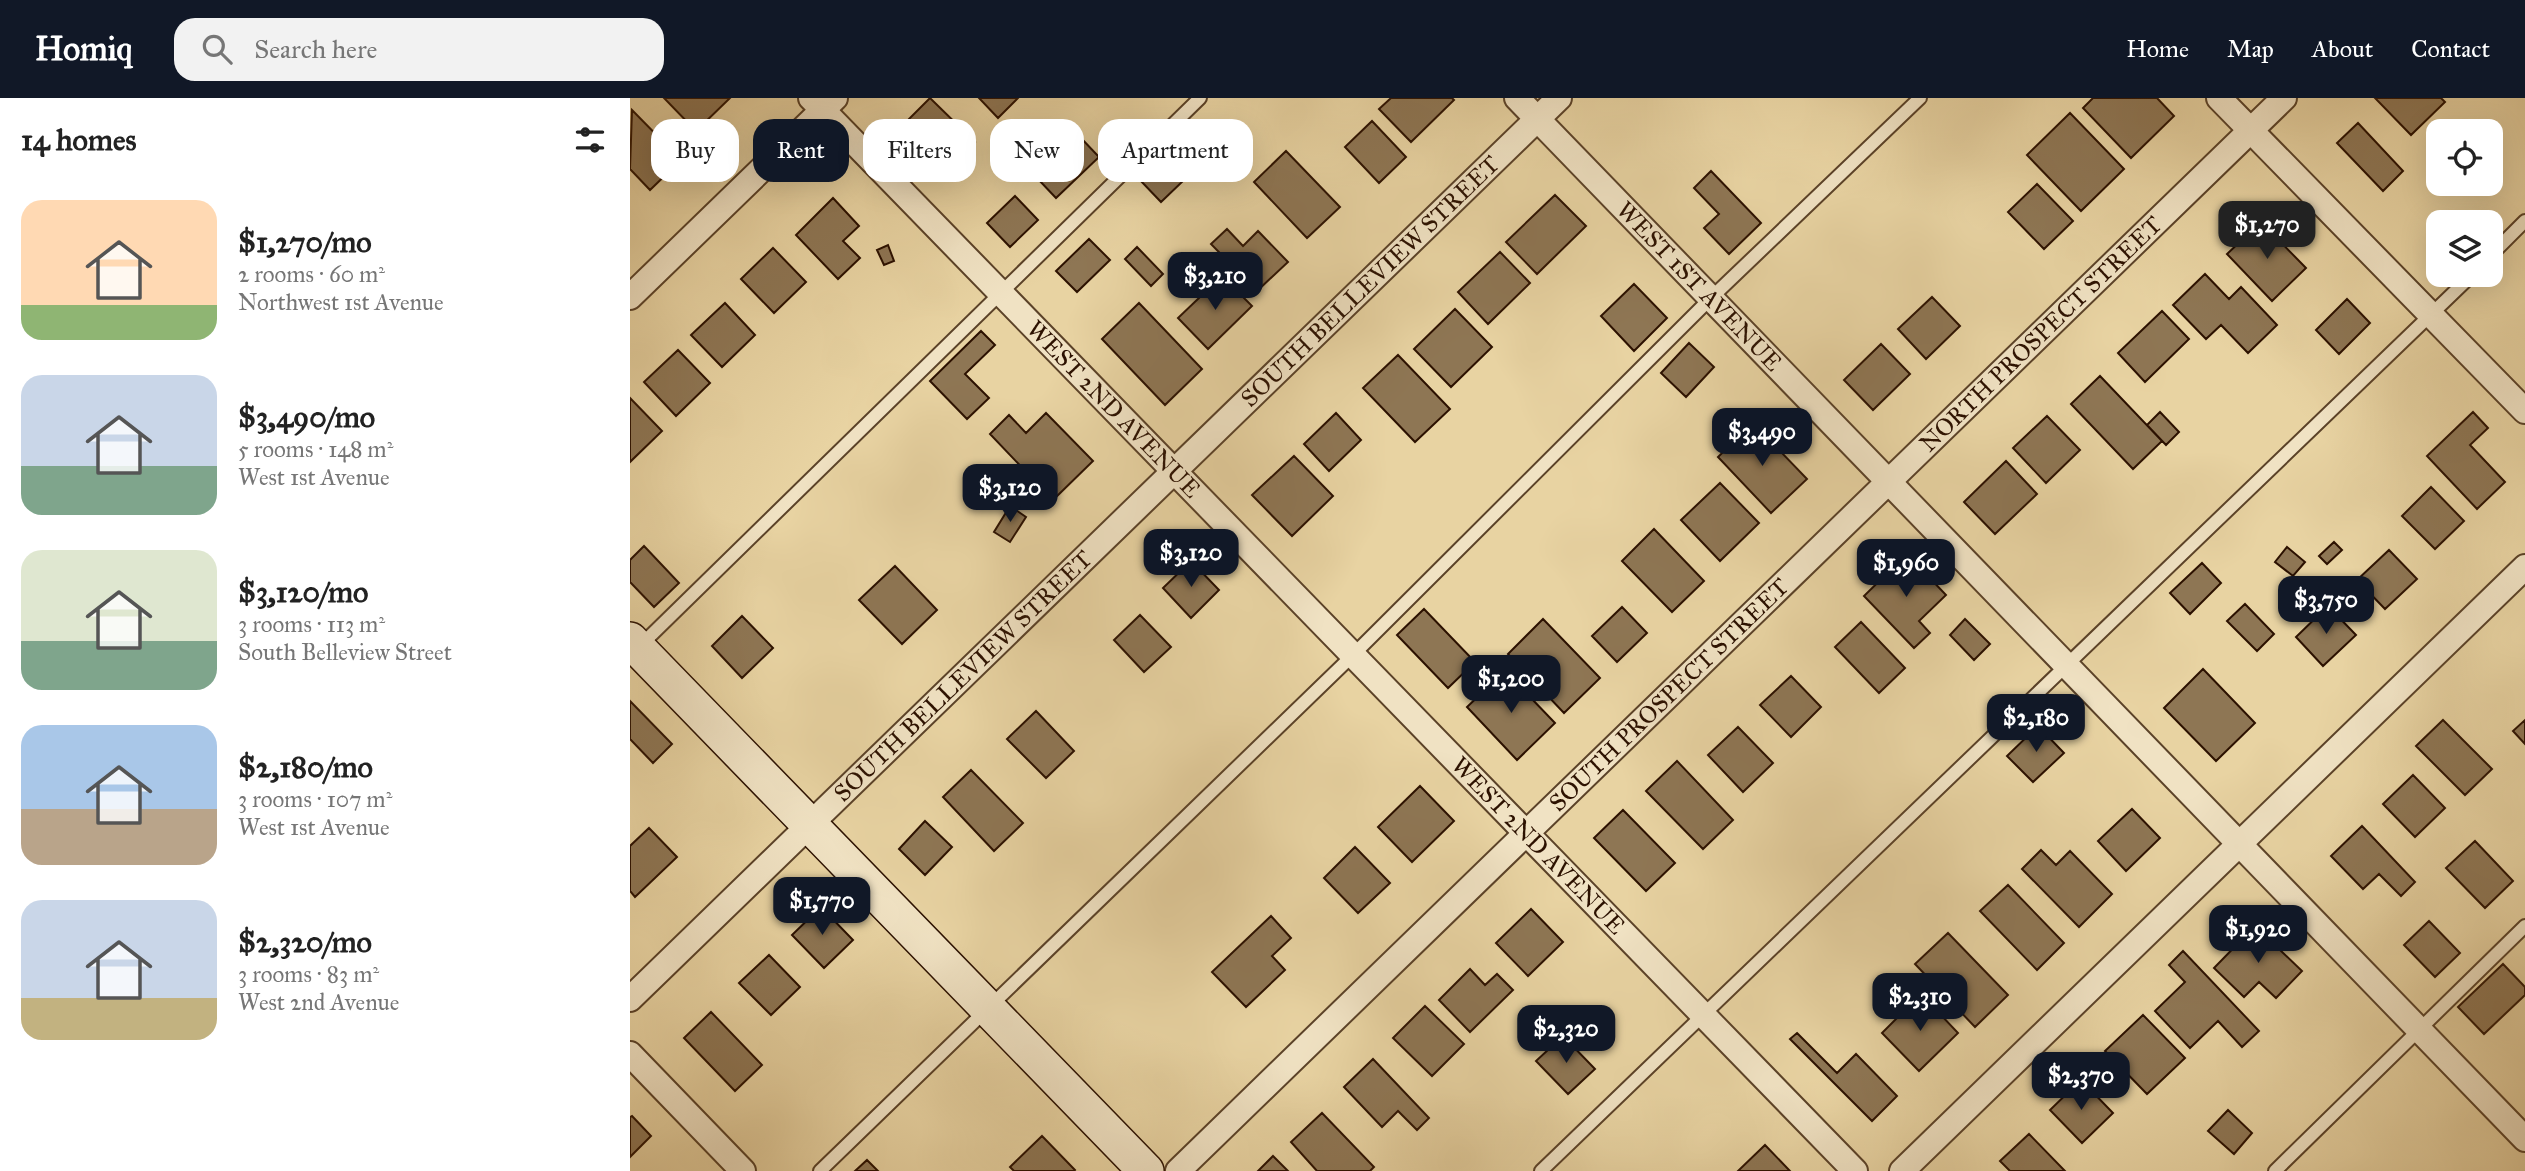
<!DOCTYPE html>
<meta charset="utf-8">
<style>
body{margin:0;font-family:"IM FELL Great Primer",serif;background:#f2f2f2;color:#222;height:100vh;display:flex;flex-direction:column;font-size:26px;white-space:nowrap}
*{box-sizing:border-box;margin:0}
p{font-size:23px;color:#767676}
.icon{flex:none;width:38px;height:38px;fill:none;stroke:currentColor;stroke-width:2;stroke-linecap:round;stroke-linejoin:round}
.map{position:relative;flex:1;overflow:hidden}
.details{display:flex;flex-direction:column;background:#fff;width:630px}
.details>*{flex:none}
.banner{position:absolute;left:21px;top:21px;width:665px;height:63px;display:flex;gap:14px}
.buttons{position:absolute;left:1796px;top:21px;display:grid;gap:14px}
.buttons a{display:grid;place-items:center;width:77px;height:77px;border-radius:14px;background:#fff;box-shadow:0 7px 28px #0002;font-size:35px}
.price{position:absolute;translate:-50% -60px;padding:0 16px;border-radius:14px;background:#111827;color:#fff;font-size:23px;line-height:46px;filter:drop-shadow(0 2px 4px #0008)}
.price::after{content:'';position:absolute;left:50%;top:42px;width:21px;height:16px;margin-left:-10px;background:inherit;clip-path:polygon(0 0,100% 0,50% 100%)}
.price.on{background:#222;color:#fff}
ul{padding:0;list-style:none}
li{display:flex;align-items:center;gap:21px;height:175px;padding:0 21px}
li span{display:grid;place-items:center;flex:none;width:196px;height:140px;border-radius:21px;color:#555}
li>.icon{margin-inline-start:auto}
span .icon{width:84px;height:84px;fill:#fffc;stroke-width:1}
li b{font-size:30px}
h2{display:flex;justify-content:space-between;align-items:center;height:84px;padding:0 21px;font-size:30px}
.pill{padding:0 24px;border-radius:21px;background:#fff;box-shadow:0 7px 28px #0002;font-size:24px;line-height:63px}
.pill.on{background:#111827;color:#fff}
header{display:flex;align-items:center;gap:42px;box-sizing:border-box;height:98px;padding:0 35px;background:#111827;color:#fff}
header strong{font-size:33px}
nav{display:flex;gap:38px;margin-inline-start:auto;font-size:24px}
.search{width:490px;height:63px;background:#f2f2f2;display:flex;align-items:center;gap:18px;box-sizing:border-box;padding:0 24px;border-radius:21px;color:#767676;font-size:26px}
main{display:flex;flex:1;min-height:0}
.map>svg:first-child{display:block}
.building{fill:#8e7654;stroke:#2c1100;stroke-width:2}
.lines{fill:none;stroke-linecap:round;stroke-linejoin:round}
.service-casing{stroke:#5b4228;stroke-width:16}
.minor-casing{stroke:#5b4228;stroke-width:28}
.secondary-casing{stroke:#2c1100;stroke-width:38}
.service{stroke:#f0e2c3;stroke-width:12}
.minor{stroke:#f0e2c3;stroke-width:24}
.secondary{stroke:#f0e2c3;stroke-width:35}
.labels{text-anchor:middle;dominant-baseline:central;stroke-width:5;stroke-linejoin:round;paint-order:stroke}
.street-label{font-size:24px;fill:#2c1100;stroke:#f0e2c3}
</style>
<header>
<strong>Homiq</strong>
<div class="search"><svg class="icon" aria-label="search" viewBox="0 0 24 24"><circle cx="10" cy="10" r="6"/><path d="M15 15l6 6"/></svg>Search here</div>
<nav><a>Home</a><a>Map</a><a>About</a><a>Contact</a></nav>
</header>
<main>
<section class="details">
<h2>14 homes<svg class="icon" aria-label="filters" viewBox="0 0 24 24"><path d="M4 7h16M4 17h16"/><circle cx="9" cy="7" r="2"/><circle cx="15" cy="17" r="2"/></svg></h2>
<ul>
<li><span style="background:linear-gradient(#ffd9b3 75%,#8fb573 0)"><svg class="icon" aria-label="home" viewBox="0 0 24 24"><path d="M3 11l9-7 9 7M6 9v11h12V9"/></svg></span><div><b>$1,270/mo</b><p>2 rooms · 60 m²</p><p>Northwest 1st Avenue</p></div></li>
<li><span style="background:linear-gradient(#c9d6e8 65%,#7fa58c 0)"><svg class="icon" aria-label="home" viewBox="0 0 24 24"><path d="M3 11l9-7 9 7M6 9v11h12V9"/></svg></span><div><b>$3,490/mo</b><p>5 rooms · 148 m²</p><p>West 1st Avenue</p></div></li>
<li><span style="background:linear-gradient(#dfe7d0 65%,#7fa58c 0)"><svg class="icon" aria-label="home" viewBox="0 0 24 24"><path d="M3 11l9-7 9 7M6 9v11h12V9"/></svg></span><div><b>$3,120/mo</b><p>3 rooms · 113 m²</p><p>South Belleview Street</p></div></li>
<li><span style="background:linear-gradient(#a9c7e8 60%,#b9a48a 0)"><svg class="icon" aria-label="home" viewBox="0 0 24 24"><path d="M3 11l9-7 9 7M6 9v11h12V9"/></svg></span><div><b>$2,180/mo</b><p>3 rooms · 107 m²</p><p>West 1st Avenue</p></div></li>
<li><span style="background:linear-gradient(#c9d6e8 70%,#c2b280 0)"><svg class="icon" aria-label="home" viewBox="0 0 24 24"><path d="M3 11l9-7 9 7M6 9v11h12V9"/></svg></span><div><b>$2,320/mo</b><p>3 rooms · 83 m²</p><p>West 2nd Avenue</p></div></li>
</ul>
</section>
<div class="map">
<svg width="1895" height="1073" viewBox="0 0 1895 1073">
<rect width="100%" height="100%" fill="#e8d3a2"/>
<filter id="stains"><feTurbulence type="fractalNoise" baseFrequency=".00286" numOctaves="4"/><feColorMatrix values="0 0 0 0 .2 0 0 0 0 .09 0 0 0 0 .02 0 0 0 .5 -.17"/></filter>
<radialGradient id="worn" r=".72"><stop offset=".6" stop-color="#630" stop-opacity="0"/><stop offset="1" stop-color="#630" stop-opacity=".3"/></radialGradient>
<path class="building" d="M 34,0 L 100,0 L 66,33 Z
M 300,0 L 345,44 L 316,72 L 273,27 Z
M 349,0 L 388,0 L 368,20 Z
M 761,0 L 822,0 L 824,2 L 781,44 L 749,11 Z
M 1463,0 L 1527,0 L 1544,18 L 1501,60 L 1453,10 Z
M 1745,0 L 1811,0 L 1815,4 L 1781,37 Z
M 2,12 L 51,62 L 20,92 L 0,71 Z
M 1440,15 L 1494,71 L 1451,113 L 1397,57 Z
M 742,23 L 776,59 L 749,85 L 715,49 Z
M 1728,25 L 1773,73 L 1753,93 L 1707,45 Z
M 450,39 L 469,59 L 426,100 L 407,80 Z
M 656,53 L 710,109 L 677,140 L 624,84 Z
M 532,59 L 554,82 L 531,104 L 509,81 Z
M 1081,73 L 1131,125 L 1099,156 L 1074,130 L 1089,116 L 1064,90 Z
M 1407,86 L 1443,123 L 1414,151 L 1378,114 Z
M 925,97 L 956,128 L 907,176 L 876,144 Z
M 385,98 L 408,122 L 380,149 L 357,125 Z
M 203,100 L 229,128 L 213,143 L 230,160 L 208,181 L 166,137 Z
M 1631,124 L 1676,170 L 1642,203 L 1597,156 Z
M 597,131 L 613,148 L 628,133 L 658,164 L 627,193 L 581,146 Z
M 459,141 L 480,162 L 447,194 L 426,173 Z
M 258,147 L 264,163 L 254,167 L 247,152 Z
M 507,149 L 533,176 L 521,188 L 495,161 Z
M 143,150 L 176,184 L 144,215 L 111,181 Z
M 870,154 L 900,185 L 858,226 L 828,194 Z
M 1575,176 L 1599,201 L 1611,189 L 1647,227 L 1618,255 L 1591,227 L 1576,241 L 1543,207 Z
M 592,178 L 622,208 L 578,251 L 548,220 Z
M 1004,186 L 1037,220 L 1004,253 L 971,218 Z
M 1302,199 L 1330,228 L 1296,261 L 1268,231 Z
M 1717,201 L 1740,225 L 1709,256 L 1686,232 Z
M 95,205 L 125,237 L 92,269 L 61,237 Z
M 509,205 L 572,271 L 535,307 L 472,241 Z
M 825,211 L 862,249 L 821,289 L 784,251 Z
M 1532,213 L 1559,241 L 1515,284 L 1488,255 Z
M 351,233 L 365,247 L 335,276 L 359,300 L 337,321 L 300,283 Z
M 1059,245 L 1084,269 L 1056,299 L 1031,275 Z
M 1251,246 L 1280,276 L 1243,312 L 1214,282 Z
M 48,252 L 80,285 L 46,318 L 14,284 Z
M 768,257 L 820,311 L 785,344 L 733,290 Z
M 1470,278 L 1532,343 L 1503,371 L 1441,306 Z
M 0,300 L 32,333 L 0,364 Z
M 1530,314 L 1549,334 L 1536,347 L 1517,327 Z
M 1843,314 L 1858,330 L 1840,347 L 1875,384 L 1847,411 L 1797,358 Z
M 416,315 L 463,363 L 423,402 L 360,336 L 379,317 L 396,335 Z
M 706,315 L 731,342 L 699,373 L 674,346 Z
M 1417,318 L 1450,352 L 1416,385 L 1383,350 Z
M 1123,325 L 1177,381 L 1141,415 L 1088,359 Z
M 664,358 L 703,398 L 662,438 L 622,397 Z
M 1376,363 L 1407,396 L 1365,436 L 1334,404 Z
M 1090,385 L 1129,425 L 1090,463 L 1051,422 Z
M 1801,389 L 1834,423 L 1805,451 L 1772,418 Z
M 380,408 L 396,419 L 380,444 L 364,434 Z
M 1024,431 L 1074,483 L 1042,514 L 992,463 Z
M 1704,444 L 1712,452 L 1697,466 L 1689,458 Z
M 14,448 L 49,485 L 24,509 L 0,484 L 0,462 Z
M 1657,449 L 1675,464 L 1663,478 L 1645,464 Z
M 1759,452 L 1787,481 L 1755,511 L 1727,482 Z
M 1277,456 L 1316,497 L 1289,523 L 1300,535 L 1284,550 L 1234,498 Z
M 561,463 L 589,492 L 561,520 L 533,490 Z
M 1572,465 L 1591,485 L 1560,516 L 1540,495 Z
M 265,468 L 307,512 L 272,546 L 229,502 Z
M 1615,506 L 1644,536 L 1627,553 L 1597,523 Z
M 1698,508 L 1726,537 L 1693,568 L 1666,539 Z
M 992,509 L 1017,535 L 987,564 L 962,538 Z
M 794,511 L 845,564 L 818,590 L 767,537 Z
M 510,517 L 541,549 L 514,574 L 484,542 Z
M 112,518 L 143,550 L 112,580 L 82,548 Z
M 913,521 L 970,580 L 934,615 L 878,556 Z
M 1335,521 L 1360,546 L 1344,562 L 1320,537 Z
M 1231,524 L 1275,570 L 1249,595 L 1205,549 Z
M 1573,571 L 1625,625 L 1586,663 L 1534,610 Z
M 875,573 L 925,625 L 887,662 L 837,609 Z
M 1161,578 L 1191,609 L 1161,639 L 1130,607 Z
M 0,603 L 42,646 L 23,665 L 0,641 Z
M 406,613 L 444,653 L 416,680 L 377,641 Z
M 1813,622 L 1862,671 L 1835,697 L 1786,648 Z
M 1895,622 L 1895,646 L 1883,633 Z
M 1408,628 L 1434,655 L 1403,684 L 1377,658 Z
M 1108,629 L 1143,665 L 1113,694 L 1078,657 Z
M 1047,663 L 1103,722 L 1073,751 L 1016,693 Z
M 341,672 L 393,725 L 364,753 L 313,699 Z
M 1783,677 L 1815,710 L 1785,739 L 1753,706 Z
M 790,688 L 824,723 L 782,764 L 748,729 Z
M 1502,711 L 1530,740 L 1496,773 L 1468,743 Z
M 993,712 L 1045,765 L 1016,793 L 964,740 Z
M 295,723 L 322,749 L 295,777 L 269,751 Z
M 1732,728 L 1785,784 L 1771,798 L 1749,776 L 1733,791 L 1701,758 Z
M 19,730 L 47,759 L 5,799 L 0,793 L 0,748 Z
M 1845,743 L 1883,783 L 1855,810 L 1816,770 Z
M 725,749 L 760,785 L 728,815 L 694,780 Z
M 1411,752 L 1426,767 L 1440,753 L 1482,796 L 1449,829 L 1392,771 Z
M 1378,787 L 1434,845 L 1407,872 L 1350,813 Z
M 191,809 L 223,842 L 194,870 L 162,837 Z
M 901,811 L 933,844 L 898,878 L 866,845 Z
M 641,818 L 661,840 L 642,858 L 655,872 L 616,909 L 582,874 Z
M 1799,823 L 1830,855 L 1805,879 L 1774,847 Z
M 1625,828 L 1672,873 L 1646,900 L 1629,884 L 1614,899 L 1584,870 Z
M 1318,835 L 1378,897 L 1345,929 L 1285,866 Z
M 1553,853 L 1629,933 L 1612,949 L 1588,923 L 1560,950 L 1525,913 L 1555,884 L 1539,867 Z
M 139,857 L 170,889 L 141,917 L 109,885 Z
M 1873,866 L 1895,889 L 1895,897 L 1854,936 L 1828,909 Z
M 840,871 L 855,887 L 867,876 L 883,892 L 840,934 L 809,902 Z
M 1291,896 L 1328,935 L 1289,973 L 1252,935 Z
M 795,908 L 834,946 L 802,978 L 763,940 Z
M 81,914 L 132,967 L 105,993 L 54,940 Z
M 1513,917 L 1555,960 L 1517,996 L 1475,953 Z
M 1167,935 L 1207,975 L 1226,956 L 1267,998 L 1242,1023 L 1160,941 Z
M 933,938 L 965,971 L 938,996 L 906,963 Z
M 743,961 L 799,1020 L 787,1032 L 768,1013 L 752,1029 L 714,989 Z
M 1451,982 L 1483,1015 L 1452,1045 L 1420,1012 Z
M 1598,1012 L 1622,1035 L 1604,1056 L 1578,1033 Z
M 692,1015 L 744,1069 L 740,1073 L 687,1073 L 661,1044 Z
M 2,1018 L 21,1038 L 0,1059 L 0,1019 Z
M 1399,1036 L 1435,1073 L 1380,1073 L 1370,1063 Z
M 412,1038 L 445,1072 L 444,1073 L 384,1073 L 380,1069 Z
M 1135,1047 L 1160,1073 L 1108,1073 Z
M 643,1058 L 658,1073 L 628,1073 Z
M 237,1062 L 248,1073 L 225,1073 Z"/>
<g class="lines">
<defs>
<path id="service" d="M 1860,158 L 1895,123
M 10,548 L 570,0
M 190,1073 L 723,557 L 1081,200 L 1290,0
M 911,1073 L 1842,177
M 1645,1073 L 1895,828"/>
<g id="minor">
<path id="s1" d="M 181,0 L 1225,1073"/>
<path id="s2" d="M 887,0 L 1895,1041"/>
<path d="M 1589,0 L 1895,313"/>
<path d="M 0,199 L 205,0"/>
<path id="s3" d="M 0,901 L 929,0"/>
<path d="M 0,956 L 113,1073"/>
<path id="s4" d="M 548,1073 L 1654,0"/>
<path d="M 1272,1073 L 1895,469"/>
</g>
<path id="secondary" d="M 0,542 L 516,1073"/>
</defs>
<use href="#service" class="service-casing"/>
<use href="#minor" class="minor-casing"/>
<use href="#secondary" class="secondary-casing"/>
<use href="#service" class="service"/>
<use href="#minor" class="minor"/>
<use href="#secondary" class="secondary"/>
</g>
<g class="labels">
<g class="street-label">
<text stroke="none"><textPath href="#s3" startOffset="1031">SOUTH BELLEVIEW STREET</textPath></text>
<text stroke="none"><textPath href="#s2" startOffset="262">WEST 1ST AVENUE</textPath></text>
<text stroke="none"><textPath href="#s4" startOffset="1202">NORTH PROSPECT STREET</textPath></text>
<text stroke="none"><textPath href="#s1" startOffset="434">WEST 2ND AVENUE</textPath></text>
<text stroke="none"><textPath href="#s3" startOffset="464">SOUTH BELLEVIEW STREET</textPath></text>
<text stroke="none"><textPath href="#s4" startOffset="684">SOUTH PROSPECT STREET</textPath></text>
<text stroke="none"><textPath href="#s1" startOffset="1043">WEST 2ND AVENUE</textPath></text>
</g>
</g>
<rect width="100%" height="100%" filter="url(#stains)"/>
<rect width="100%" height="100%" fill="url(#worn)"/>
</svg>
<div class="buttons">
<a><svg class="icon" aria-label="locate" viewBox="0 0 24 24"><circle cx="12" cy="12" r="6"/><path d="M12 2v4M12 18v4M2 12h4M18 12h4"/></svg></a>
<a><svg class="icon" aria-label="layers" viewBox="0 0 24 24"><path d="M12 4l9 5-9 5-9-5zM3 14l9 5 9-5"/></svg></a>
</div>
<b class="price on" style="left:1637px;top:163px">$1,270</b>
<b class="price" style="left:585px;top:214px">$3,210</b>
<b class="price" style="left:1132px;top:370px">$3,490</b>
<b class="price" style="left:380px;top:426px">$3,120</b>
<b class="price" style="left:561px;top:491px">$3,120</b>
<b class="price" style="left:1276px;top:501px">$1,960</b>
<b class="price" style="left:1696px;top:538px">$3,750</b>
<b class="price" style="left:881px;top:617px">$1,200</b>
<b class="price" style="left:1406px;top:656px">$2,180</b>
<b class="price" style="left:192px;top:839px">$1,770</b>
<b class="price" style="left:1628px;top:867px">$1,920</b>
<b class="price" style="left:1290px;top:935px">$2,310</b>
<b class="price" style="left:936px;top:967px">$2,320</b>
<b class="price" style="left:1451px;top:1014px">$2,370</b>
<div class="banner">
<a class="pill">Buy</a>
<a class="pill on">Rent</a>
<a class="pill">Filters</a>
<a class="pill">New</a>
<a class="pill">Apartment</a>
</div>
</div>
</main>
